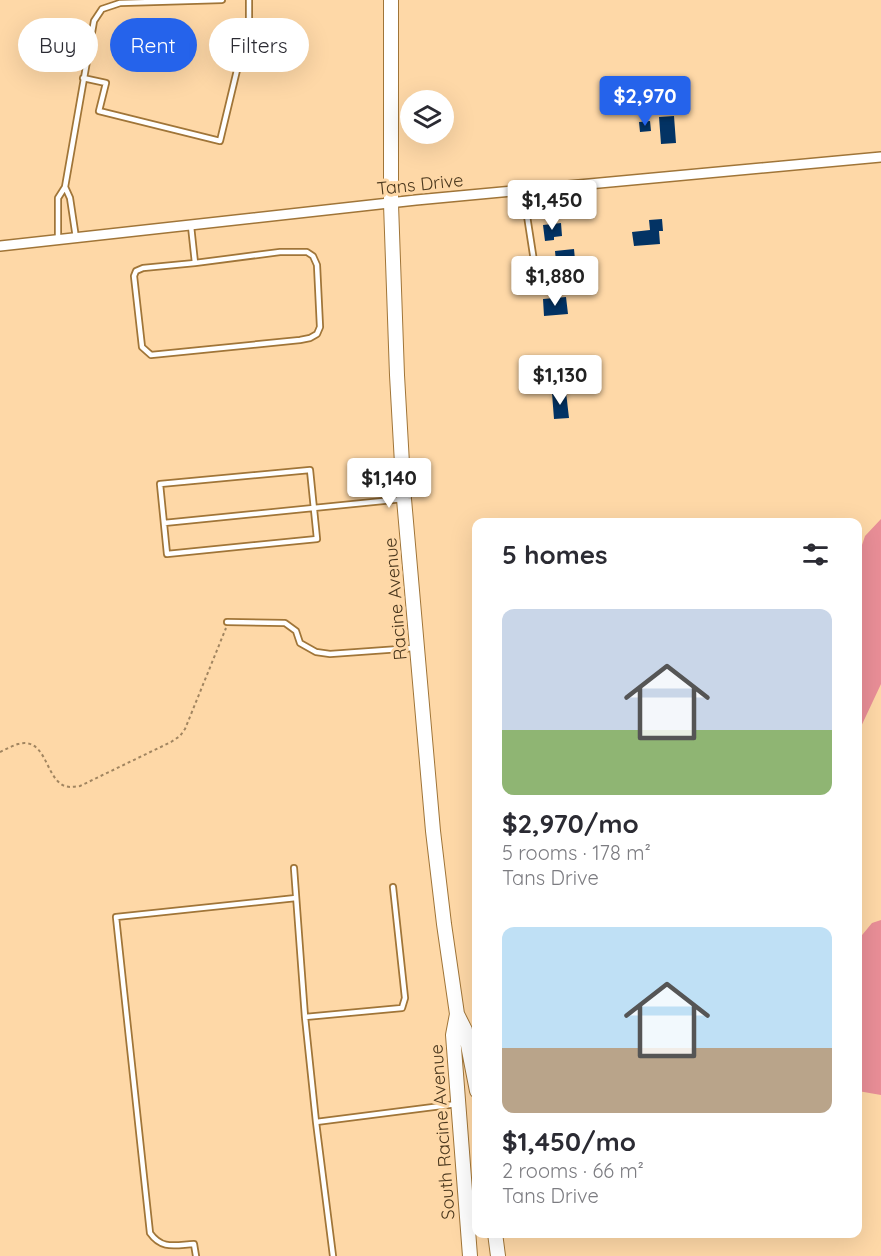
<!DOCTYPE html>
<meta charset="utf-8">
<style>
body{margin:0;font-family:Quicksand,sans-serif;background:#f7f7f7;color:#2b2b33;height:100vh;display:flex;flex-direction:column;font-size:22px;white-space:nowrap}
*{box-sizing:border-box;margin:0}
p{font-size:20px;color:#7c7c81}
.icon{flex:none;width:33px;height:33px;fill:none;stroke:currentColor;stroke-width:2;stroke-linecap:round;stroke-linejoin:round}
.map{position:relative;flex:1;overflow:hidden}
.sheet{position:absolute;left:472px;top:518px;width:390px;height:720px;display:flex;flex-direction:column;background:#fff;border-radius:12px;box-shadow:0 6px 24px #0002}
.sheet>*{flex:none}
.hud{position:absolute;left:18px;top:18px;width:364px;height:54px;display:flex;gap:12px}
.controls{position:absolute;left:400px;top:90px;display:grid;gap:12px}
.controls a{display:grid;place-items:center;width:54px;height:54px;border-radius:50%;background:#fff;box-shadow:0 6px 24px #0002;font-size:30px}
.price{position:absolute;translate:-50% -51px;padding:0 14px;border-radius:6px;background:#fff;color:#222;font-size:20px;line-height:39px;filter:drop-shadow(0 2px 3px #0008)}
.price::after{content:'';position:absolute;left:50%;top:36px;width:18px;height:14px;margin-left:-9px;background:inherit;clip-path:polygon(0 0,100% 0,50% 100%)}
.price.on{background:#2563eb;color:#fff}
ul{padding:0;list-style:none}
li{display:grid;align-content:center;gap:12px;height:318px;padding:0 30px}
li span{display:grid;place-items:center;height:186px;border-radius:12px;color:#555}
li>.icon{margin-inline-start:auto}
span .icon{width:108px;height:108px;fill:#fffc;stroke-width:1}
li b{font-size:26px}
h2{display:flex;justify-content:space-between;align-items:center;height:72px;padding:0 30px;font-size:26px}
.chip{padding:0 21px;border-radius:27px;background:#fff;box-shadow:0 6px 24px #0002;font-size:21px;line-height:54px}
.chip.on{background:#2563eb;color:#fff}
.map>svg:first-child{display:block}
.green{fill:#e98e97}
.building{fill:#033364}
.lines{fill:none;stroke-linecap:round;stroke-linejoin:round}
.service-casing{stroke:#a07538;stroke-width:8}
.minor-casing{stroke:#a07538;stroke-width:12}
.secondary-casing{stroke:#a07538;stroke-width:16}
.path{stroke:#a18560;stroke-width:2;stroke-dasharray:3 3;stroke-linecap:butt}
.service{stroke:#fff;stroke-width:4.5}
.minor{stroke:#fff;stroke-width:9}
.secondary{stroke:#fff;stroke-width:14}
.labels{text-anchor:middle;dominant-baseline:central;stroke-width:6;stroke-linejoin:round;paint-order:stroke}
.street-label{font-size:18px;fill:#4a371d;stroke:#fed8a7}
</style>
<div class="map">
<svg width="881" height="1256" viewBox="0 0 881 1256">
<rect width="100%" height="100%" fill="#fed8a7"/>
<path class="green" d="M 881,519 L 881,684 L 858,733 L 858,557 L 865,536 Z
M 881,920 L 881,1095 L 858,1091 L 858,940 L 872,923 Z"/>
<path class="building" d="M 674,116 L 676,143 L 661,144 L 659,117 Z
M 650,121 L 651,131 L 640,132 L 639,122 Z
M 662,219 L 663,231 L 659,231 L 660,244 L 634,246 L 632,232 L 650,230 L 649,220 Z
M 561,223 L 562,236 L 554,237 L 554,240 L 545,241 L 543,225 Z
M 574,249 L 577,281 L 558,283 L 555,251 Z
M 566,297 L 568,314 L 544,316 L 543,299 Z
M 566,392 L 569,418 L 554,419 L 552,393 Z"/>
<g class="lines">
<defs>
<path id="service" d="M 83,78 L 106,83 L 99,111 L 220,141 L 249,20 L 249,0
M 65,187 L 94,21 L 102,9 L 120,3 L 222,0
M 523,190 L 536,274
M 191,226 L 195,263 L 280,252 L 307,252 L 313,256 L 317,265 L 320,327 L 317,334 L 310,338 L 300,340 L 151,355 L 142,347 L 134,276 L 136,271 L 143,268 L 195,263
M 58,240 L 58,198 L 65,187 L 70,198 L 76,238
M 310,470 L 317,539 L 167,554 L 160,484 Z
M 164,523 L 403,499
M 227,622 L 285,623 L 296,631 L 300,643 L 316,652 L 330,654 L 414,648
M 294,868 L 305,1017
M 393,887 L 405,998 L 402,1008 L 305,1017 L 316,1122 L 457,1104
M 316,1122 L 333,1256
M 196,1256 L 194,1244 C 175,1245 162,1250 150,1233 L 116,917 L 296,898"/>
<path id="minor" d="M 0,246 L 416,200 L 881,157"/>
<path id="secondary" d="M 391,0 L 391,204 L 397,375 L 404,499 L 433,831 L 444,924 L 457,1014 L 465,1030 L 477,1091
M 457,1014 L 453,1035 L 470,1256
M 495,1233 L 498,1256"/>
</defs>
<use href="#service" class="service-casing"/>
<use href="#minor" class="minor-casing"/>
<use href="#secondary" class="secondary-casing"/>
<path class="path" d="M 0,752 C 6,749 12,746 18,744 C 45,737 45,773 61,784 C 66,788 73,787 80,786 L 171,742 L 180,736 L 185,729 L 226,628"/>
<use href="#service" class="service"/>
<use href="#minor" class="minor"/>
<use href="#secondary" class="secondary"/>
</g>
<g class="labels">
<g class="street-label">
<text transform="translate(420 184) rotate(-6)">Tans Drive</text>
<text transform="translate(395 599) rotate(-95)">Racine Avenue</text>
<text transform="translate(442 1132) rotate(-94)">South Racine Avenue</text>
</g>
</g>
</svg>
<div class="controls">
<a><svg class="icon" aria-label="layers" viewBox="0 0 24 24"><path d="M12 4l9 5-9 5-9-5zM3 14l9 5 9-5"/></svg></a>
</div>
<b class="price on" style="left:645px;top:127px">$2,970</b>
<b class="price" style="left:552px;top:231px">$1,450</b>
<b class="price" style="left:555px;top:307px">$1,880</b>
<b class="price" style="left:560px;top:406px">$1,130</b>
<b class="price" style="left:389px;top:509px">$1,140</b>
<div class="hud">
<a class="chip">Buy</a>
<a class="chip on">Rent</a>
<a class="chip">Filters</a>
</div>
<section class="sheet">
<h2>5 homes<svg class="icon" aria-label="filters" viewBox="0 0 24 24"><path d="M4 7h16M4 17h16"/><circle cx="9" cy="7" r="2"/><circle cx="15" cy="17" r="2"/></svg></h2>
<ul>
<li><span style="background:linear-gradient(#c9d6e8 65%,#8fb573 0)"><svg class="icon" aria-label="home" viewBox="0 0 24 24"><path d="M3 11l9-7 9 7M6 9v11h12V9"/></svg></span><div><b>$2,970/mo</b><p>5 rooms · 178 m²</p><p>Tans Drive</p></div></li>
<li><span style="background:linear-gradient(#bfe0f5 65%,#b9a48a 0)"><svg class="icon" aria-label="home" viewBox="0 0 24 24"><path d="M3 11l9-7 9 7M6 9v11h12V9"/></svg></span><div><b>$1,450/mo</b><p>2 rooms · 66 m²</p><p>Tans Drive</p></div></li>
</ul>
</section>
</div>
